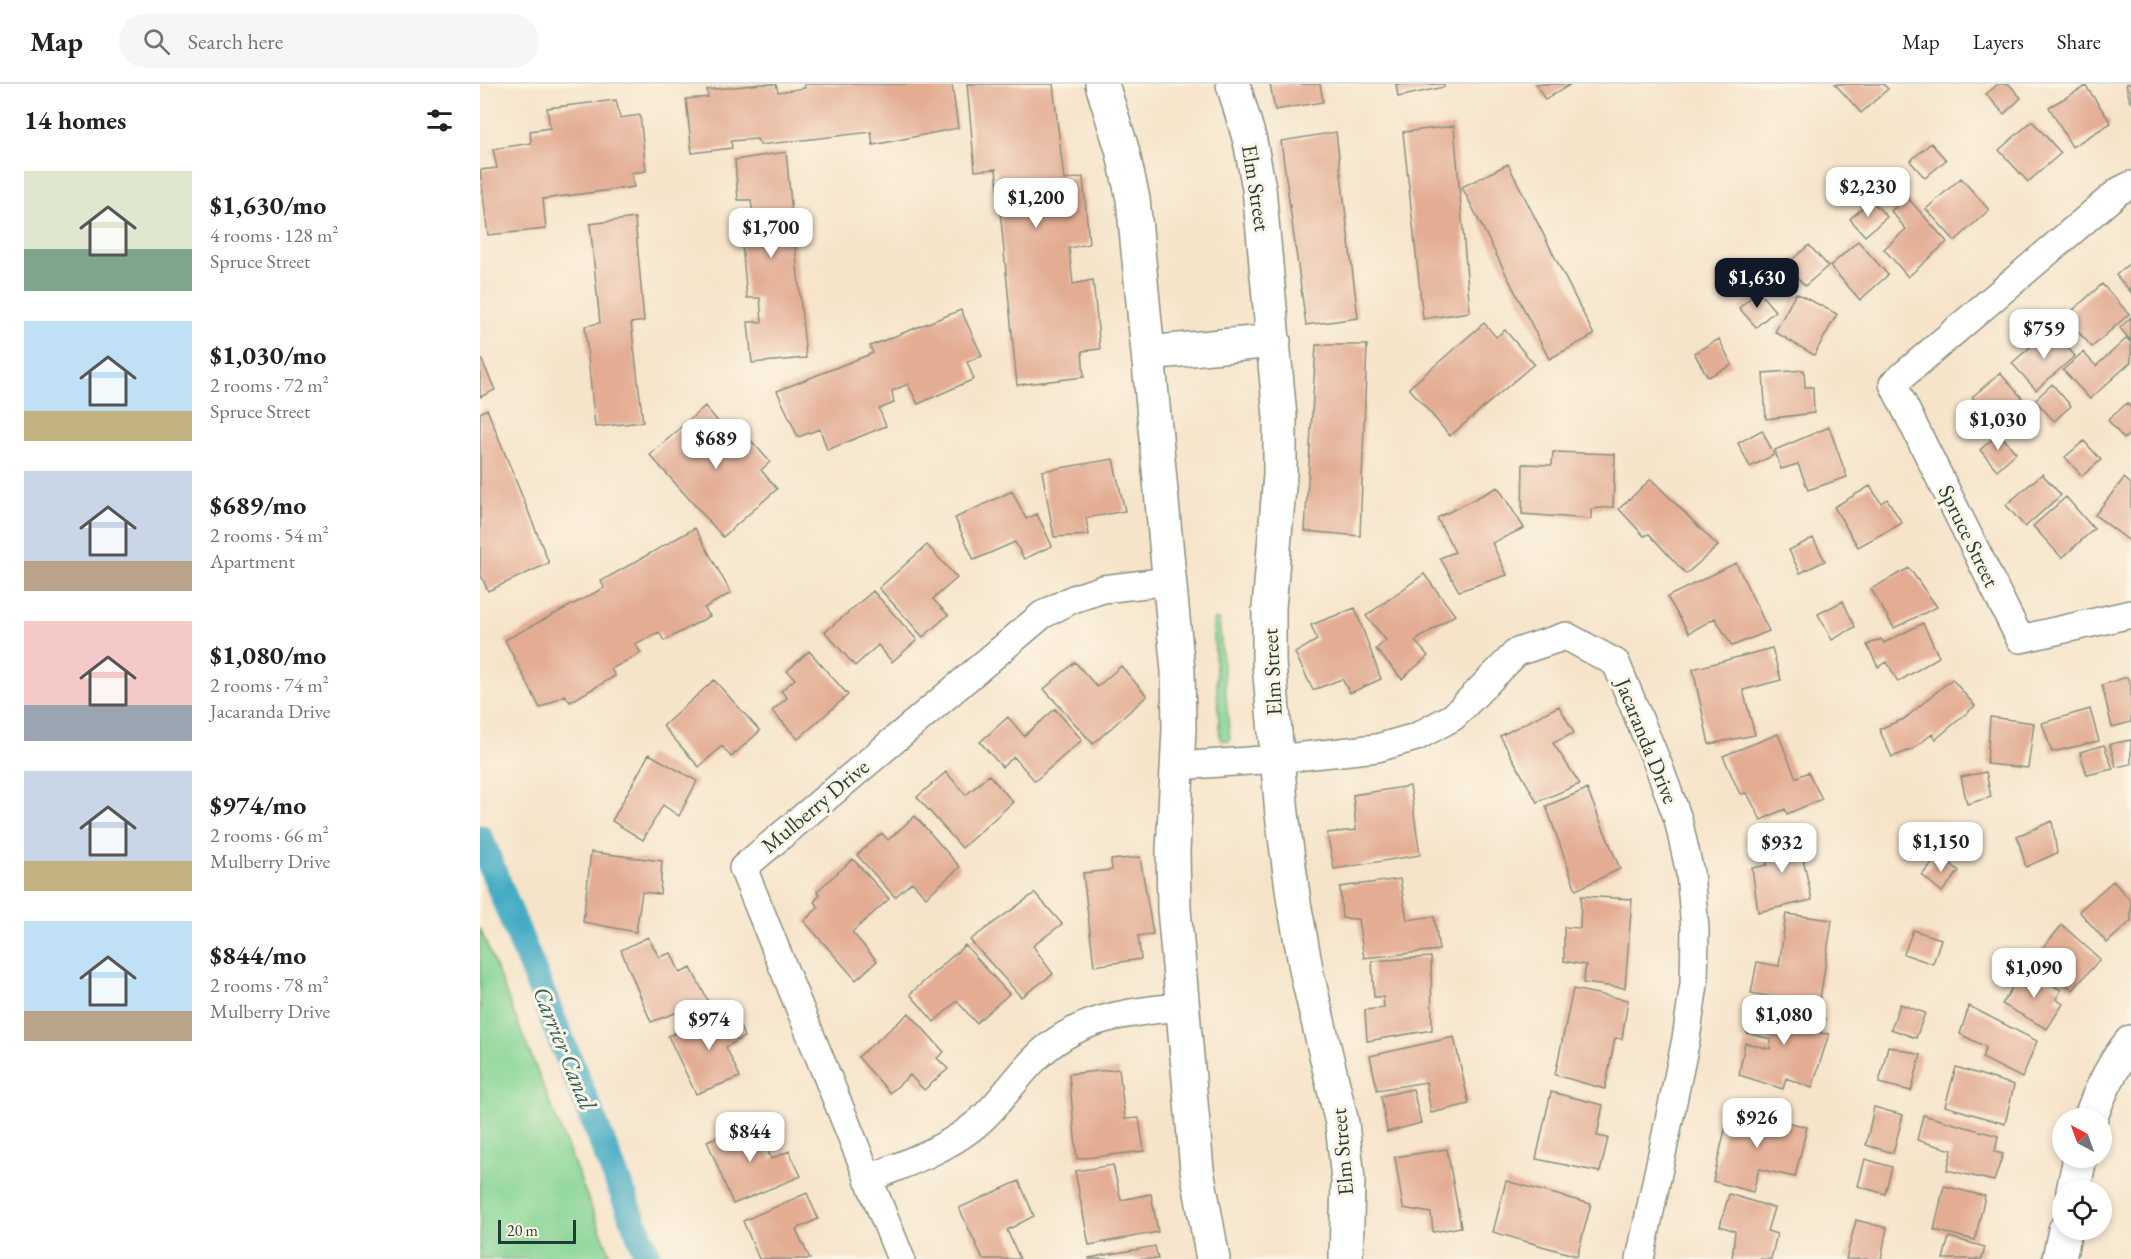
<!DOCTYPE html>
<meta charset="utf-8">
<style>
body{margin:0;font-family:"EB Garamond",serif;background:#f6f6f6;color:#202124;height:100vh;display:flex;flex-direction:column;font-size:22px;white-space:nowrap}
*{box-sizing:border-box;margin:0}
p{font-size:20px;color:#757577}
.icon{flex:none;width:33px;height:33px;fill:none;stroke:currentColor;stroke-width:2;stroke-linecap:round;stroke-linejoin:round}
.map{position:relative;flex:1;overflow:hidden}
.side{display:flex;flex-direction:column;background:#fff;width:480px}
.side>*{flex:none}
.needle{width:39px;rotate:319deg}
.buttons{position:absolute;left:1572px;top:1024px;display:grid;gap:12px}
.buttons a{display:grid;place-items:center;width:60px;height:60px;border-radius:50%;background:#fff;box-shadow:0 3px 9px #0003;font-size:30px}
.scale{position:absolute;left:18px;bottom:15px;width:78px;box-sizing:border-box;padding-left:6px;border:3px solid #1f3d34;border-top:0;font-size:16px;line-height:21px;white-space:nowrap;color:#1f3d34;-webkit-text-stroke:4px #fcf5e5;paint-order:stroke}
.price{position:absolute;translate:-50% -51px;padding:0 14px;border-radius:12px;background:#fff;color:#222;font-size:20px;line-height:39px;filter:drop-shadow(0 2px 3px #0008)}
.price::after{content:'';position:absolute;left:50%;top:36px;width:18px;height:14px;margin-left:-9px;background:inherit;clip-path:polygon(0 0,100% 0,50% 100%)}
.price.current{background:#111827;color:#fff}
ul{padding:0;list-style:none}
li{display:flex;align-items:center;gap:18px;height:150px;padding:0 24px}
li span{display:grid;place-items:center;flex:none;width:168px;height:120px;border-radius:0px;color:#555}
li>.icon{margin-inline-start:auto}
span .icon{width:72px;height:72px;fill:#fffc;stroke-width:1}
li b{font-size:26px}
h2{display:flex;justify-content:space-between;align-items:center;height:72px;padding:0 24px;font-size:26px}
header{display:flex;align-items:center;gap:36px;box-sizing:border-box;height:84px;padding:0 30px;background:#fff;border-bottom:2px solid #e0e0e0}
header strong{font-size:28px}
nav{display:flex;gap:33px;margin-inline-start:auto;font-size:21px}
.search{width:420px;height:54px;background:#f6f6f6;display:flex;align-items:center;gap:15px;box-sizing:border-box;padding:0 21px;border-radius:33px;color:#757577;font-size:22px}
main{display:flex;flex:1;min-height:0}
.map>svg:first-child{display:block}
.green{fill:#84d494;stroke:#528864;stroke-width:1.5}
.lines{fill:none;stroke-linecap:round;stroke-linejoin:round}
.canal{stroke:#45acc4;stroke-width:27}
.building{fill:#e3ac93}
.street-casing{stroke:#8a907f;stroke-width:30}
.secondary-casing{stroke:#8a907f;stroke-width:36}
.street{stroke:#fff;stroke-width:27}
.secondary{stroke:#fff;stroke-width:33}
.labels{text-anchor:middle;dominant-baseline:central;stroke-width:6;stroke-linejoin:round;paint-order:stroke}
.street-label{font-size:22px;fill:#1f3d34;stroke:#fcf5e5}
.water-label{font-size:24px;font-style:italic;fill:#2a5e5f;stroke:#fcf5e5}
</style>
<header>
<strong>Map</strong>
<div class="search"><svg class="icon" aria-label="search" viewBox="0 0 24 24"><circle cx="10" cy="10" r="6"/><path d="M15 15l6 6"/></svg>Search here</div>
<nav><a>Map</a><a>Layers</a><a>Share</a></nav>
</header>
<main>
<section class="side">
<h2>14 homes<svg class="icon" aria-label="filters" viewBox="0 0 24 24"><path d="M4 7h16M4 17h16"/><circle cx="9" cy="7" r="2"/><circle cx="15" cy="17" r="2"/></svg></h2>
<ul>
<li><span style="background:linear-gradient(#dfe7d0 65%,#7fa58c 0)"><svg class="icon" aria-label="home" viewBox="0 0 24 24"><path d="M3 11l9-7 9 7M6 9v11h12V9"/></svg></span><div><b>$1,630/mo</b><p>4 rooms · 128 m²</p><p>Spruce Street</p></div></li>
<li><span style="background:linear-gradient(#bfe0f5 75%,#c2b280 0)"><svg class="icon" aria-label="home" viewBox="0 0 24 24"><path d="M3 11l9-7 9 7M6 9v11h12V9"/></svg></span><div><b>$1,030/mo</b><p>2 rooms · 72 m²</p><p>Spruce Street</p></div></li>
<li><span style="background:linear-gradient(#c9d6e8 75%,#b9a48a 0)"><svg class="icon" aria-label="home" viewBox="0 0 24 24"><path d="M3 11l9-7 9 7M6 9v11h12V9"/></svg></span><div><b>$689/mo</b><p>2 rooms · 54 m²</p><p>Apartment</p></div></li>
<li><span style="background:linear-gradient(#f6c9c9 70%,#9aa5b1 0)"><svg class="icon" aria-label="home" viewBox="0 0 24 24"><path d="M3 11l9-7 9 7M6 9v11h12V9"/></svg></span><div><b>$1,080/mo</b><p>2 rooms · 74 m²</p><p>Jacaranda Drive</p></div></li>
<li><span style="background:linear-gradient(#c9d6e8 75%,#c2b280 0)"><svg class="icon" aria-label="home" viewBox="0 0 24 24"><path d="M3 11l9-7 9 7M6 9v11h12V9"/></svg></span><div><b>$974/mo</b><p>2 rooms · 66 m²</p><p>Mulberry Drive</p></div></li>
<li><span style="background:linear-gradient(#bfe0f5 75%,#b9a48a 0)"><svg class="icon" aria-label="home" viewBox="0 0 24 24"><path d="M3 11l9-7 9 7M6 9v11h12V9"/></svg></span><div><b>$844/mo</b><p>2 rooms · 78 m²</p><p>Mulberry Drive</p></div></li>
</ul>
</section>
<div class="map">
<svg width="1651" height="1175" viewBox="0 0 1651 1175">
<rect width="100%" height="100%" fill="#fcf5e5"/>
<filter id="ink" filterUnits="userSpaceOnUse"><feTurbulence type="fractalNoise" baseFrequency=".0167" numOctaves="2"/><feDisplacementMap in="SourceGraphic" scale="12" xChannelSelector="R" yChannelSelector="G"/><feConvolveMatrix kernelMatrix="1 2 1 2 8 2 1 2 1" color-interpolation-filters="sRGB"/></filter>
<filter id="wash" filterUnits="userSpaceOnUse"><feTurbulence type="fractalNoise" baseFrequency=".008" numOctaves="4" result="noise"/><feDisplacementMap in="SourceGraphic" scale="24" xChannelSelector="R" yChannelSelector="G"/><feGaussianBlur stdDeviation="1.35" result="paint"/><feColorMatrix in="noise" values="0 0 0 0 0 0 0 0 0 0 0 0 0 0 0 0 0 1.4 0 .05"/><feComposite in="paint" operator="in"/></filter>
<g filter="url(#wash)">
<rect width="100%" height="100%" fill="#f6e4ca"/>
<path class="green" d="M 733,536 L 739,536 L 750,657 L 740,656 Z
M 0,844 L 132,1175 L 0,1175 Z"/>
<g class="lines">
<path class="canal" d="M 0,754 L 169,1175"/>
</g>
<g id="blocks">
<path class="building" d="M 282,0 L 296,0 L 298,8 L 325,4 L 324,0 L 472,0 L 478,44 L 393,61 L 391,48 L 280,61 L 277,55 L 251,57 L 252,64 L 212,69 L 206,15 L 228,13 L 227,6 Z
M 487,0 L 573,0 L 584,96 L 603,93 L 609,160 L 589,164 L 593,200 L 613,196 L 620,265 L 602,267 L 604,293 L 537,301 L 516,85 L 495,87 Z
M 790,0 L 840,0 L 843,18 L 795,26 Z
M 916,0 L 964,0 L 964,3 L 918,13 Z
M 1056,0 L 1091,0 L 1065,16 Z
M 1355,0 L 1403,0 L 1408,5 L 1381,29 Z
M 1518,0 L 1529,0 L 1541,14 L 1524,30 L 1506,10 Z
M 1646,0 L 1651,0 L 1651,18 L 1650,18 Z
M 1606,2 L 1631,39 L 1592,63 L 1569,23 Z
M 136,16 L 140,34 L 160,31 L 166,87 L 151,89 L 154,103 L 63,115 L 66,145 L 8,151 L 0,86 L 17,84 L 13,65 L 51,59 L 50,47 L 70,44 L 67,24 Z
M 1552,37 L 1581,69 L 1548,98 L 1519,66 Z
M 974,42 L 990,228 L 943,235 L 923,48 Z
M 856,48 L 878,234 L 826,241 L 801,57 Z
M 1451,59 L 1466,76 L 1445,94 L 1430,77 Z
M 306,68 L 326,274 L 272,279 L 268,238 L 282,238 L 280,214 L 267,214 L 260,139 L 274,139 L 271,116 L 258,116 L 255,76 Z
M 1028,80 L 1114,251 L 1069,275 L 982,103 Z
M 1481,94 L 1509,126 L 1475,157 L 1446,125 Z
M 1427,113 L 1467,158 L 1428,193 L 1404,165 L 1426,145 L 1411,127 Z
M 1391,116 L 1407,133 L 1385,152 L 1370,135 Z
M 155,134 L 164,237 L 151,239 L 163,338 L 115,343 L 105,242 L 120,239 L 110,140 Z
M 1378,157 L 1408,191 L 1380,216 L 1350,182 Z
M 1329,161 L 1348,182 L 1325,202 L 1306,181 Z
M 1651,178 L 1651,208 L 1636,191 Z
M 1622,200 L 1649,230 L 1612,263 L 1588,237 L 1596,230 L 1593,226 Z
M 1278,207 L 1295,227 L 1276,243 L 1259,224 Z
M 1316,209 L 1357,230 L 1334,271 L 1295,248 Z
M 481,226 L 502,272 L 487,278 L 494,295 L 438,320 L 428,300 L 412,307 L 414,319 L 399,325 L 406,342 L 347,366 L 340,345 L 318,353 L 297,307 L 393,269 L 390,262 Z
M 1651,233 L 1651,257 L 1640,244 Z
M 1004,239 L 1016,253 L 1025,246 L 1054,280 L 970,352 L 929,304 Z
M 1571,245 L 1595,272 L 1556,306 L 1532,279 Z
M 1647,254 L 1651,259 L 1651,278 L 1610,315 L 1583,286 L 1603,268 L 1616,282 Z
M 1239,255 L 1252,281 L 1228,293 L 1214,269 Z
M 836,261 L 887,261 L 880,452 L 825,447 Z
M 0,272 L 15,306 L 0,313 Z
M 1324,286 L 1325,303 L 1333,303 L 1334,329 L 1286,335 L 1283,289 Z
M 1520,289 L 1552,325 L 1525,350 L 1492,313 Z
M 1572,300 L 1591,322 L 1574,337 L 1555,316 Z
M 1647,319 L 1651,324 L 1651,348 L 1644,355 L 1628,336 Z
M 225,322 L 246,347 L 255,338 L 290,378 L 281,386 L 297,405 L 243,453 L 170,371 Z
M 7,325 L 69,479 L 8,507 L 0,489 L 0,329 Z
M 1349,343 L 1367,393 L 1328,406 L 1318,380 L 1301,385 L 1295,366 Z
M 1282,346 L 1294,371 L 1270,383 L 1258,359 Z
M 1519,349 L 1536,369 L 1517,386 L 1500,366 Z
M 1604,357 L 1621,376 L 1602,392 L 1585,373 Z
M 1073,368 L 1135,370 L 1133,423 L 1111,425 L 1111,435 L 1042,430 L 1043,380 L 1072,381 Z
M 633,375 L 645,427 L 606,434 L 609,451 L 574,453 L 562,387 Z
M 1562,390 L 1581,411 L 1545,443 L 1526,421 Z
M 1644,394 L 1651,400 L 1651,458 L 1615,431 Z
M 1171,395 L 1238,462 L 1206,490 L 1169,450 L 1164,452 L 1139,425 Z
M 1390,402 L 1401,419 L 1407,415 L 1422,439 L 1378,463 L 1354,423 Z
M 1018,403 L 1044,444 L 1012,459 L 1027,491 L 979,507 L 960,474 L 975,468 L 957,434 Z
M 532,407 L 546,435 L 557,430 L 572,462 L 544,475 L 535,458 L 494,476 L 475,434 Z
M 1586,413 L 1614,445 L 1582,474 L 1553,442 Z
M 215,444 L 251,509 L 224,524 L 230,532 L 184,557 L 179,548 L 155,560 L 161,569 L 131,585 L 135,592 L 90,618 L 85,611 L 60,624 L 25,556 L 124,504 L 121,497 Z
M 1333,454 L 1345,477 L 1320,489 L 1309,466 Z
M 447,461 L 477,494 L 453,515 L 468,531 L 443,553 L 399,504 Z
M 1256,479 L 1289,547 L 1252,562 L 1235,534 L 1209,549 L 1187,513 Z
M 1429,484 L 1457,523 L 1414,544 L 1391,505 Z
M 944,490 L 975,531 L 935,557 L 948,572 L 922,595 L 896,565 L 906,556 L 886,532 Z
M 393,507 L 437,556 L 412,578 L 398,561 L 375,582 L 345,548 Z
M 1363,517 L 1375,543 L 1352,556 L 1338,530 Z
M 875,524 L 901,595 L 870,609 L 862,595 L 833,606 L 815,569 L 837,556 L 831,541 Z
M 1443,539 L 1459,573 L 1418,598 L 1407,578 L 1398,583 L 1387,561 L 1401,555 L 1404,559 Z
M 1292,564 L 1301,596 L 1263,606 L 1275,651 L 1229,660 L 1213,585 Z
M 329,567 L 368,611 L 318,655 L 292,627 L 307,614 L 301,607 L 315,595 L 307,587 Z
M 595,578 L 617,603 L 641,582 L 667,612 L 613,660 L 564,605 Z
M 1647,593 L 1651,601 L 1651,638 L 1632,643 L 1622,601 Z
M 1472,595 L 1495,622 L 1456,655 L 1452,650 L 1433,665 L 1412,673 L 1399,645 L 1424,635 Z
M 234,596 L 280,647 L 251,673 L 242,662 L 219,683 L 183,642 Z
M 1079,622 L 1094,649 L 1073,659 L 1100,700 L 1057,718 L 1020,652 Z
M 575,625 L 602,656 L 555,697 L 534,673 L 522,683 L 500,658 L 528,633 L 544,652 Z
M 1610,625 L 1619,657 L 1572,668 L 1562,639 Z
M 1510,633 L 1554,639 L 1548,684 L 1507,680 Z
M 1298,650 L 1316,694 L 1328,688 L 1342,715 L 1307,730 L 1305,725 L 1281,736 L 1267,709 L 1260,710 L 1243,672 Z
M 1651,656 L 1651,680 L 1636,683 L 1630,660 Z
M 1624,661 L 1633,685 L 1607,691 L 1600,668 Z
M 169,670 L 217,697 L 199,732 L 183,721 L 163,756 L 132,737 Z
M 466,688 L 486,711 L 509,691 L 533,718 L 482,764 L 437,713 Z
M 1506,688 L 1511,713 L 1487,720 L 1481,693 Z
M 930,702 L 940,771 L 854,785 L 847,749 L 876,746 L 873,711 Z
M 1107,705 L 1140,785 L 1096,806 L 1066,722 Z
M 435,732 L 480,783 L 446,813 L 432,798 L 415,813 L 377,771 L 402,749 L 408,756 Z
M 1572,737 L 1577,769 L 1546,783 L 1537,752 Z
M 1317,747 L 1332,816 L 1278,828 L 1272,784 L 1287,781 L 1283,755 Z
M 111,768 L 182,777 L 180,810 L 162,808 L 156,848 L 103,838 Z
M 1460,770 L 1479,787 L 1462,808 L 1442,791 Z
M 660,773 L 673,850 L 658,852 L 661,875 L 614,882 L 603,789 L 632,786 L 631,776 Z
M 373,775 L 409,815 L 372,848 L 397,877 L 376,896 L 324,837 L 339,823 L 334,818 L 340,811 L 337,807 Z
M 920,795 L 927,836 L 954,832 L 959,866 L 884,874 L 878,835 L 862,834 L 860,803 Z
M 1633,797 L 1651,817 L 1651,837 L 1627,859 L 1599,827 Z
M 555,809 L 582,840 L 553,862 L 573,890 L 541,913 L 490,856 Z
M 1101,812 L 1152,815 L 1145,904 L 1103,899 L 1106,881 L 1084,877 L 1084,843 L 1100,844 Z
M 1306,830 L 1352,836 L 1339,922 L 1271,909 L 1277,878 L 1299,882 Z
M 1582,841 L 1620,875 L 1593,906 L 1555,873 Z
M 1433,846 L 1461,855 L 1453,880 L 1424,870 Z
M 168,853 L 179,873 L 191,869 L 200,889 L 211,884 L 228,917 L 171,938 L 141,866 Z
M 485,861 L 529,910 L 496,939 L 477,917 L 454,938 L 430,910 Z
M 951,873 L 952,946 L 887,957 L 885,926 L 904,924 L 903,913 L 894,913 L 892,877 Z
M 1544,884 L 1581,906 L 1576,915 L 1583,920 L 1567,945 L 1522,920 Z
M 1093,905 L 1148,916 L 1142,955 L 1135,954 L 1125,1005 L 1075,991 Z
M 1275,914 L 1345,935 L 1340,949 L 1349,950 L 1332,1004 L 1306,994 L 1303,1005 L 1259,991 L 1265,959 L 1290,965 L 1291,955 L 1267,949 Z
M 1420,920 L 1445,929 L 1436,954 L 1411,945 Z
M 1489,922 L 1557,957 L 1542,994 L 1502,974 L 1506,963 L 1480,950 Z
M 253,924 L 264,953 L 246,963 L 260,993 L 216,1010 L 188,952 Z
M 429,929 L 464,968 L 457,974 L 468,985 L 444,1006 L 430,991 L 410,1009 L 378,973 Z
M 974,953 L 989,1020 L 951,1029 L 946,998 L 897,1006 L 890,972 Z
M 1408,962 L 1441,971 L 1431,1007 L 1399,999 Z
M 1476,983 L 1534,1001 L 1525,1040 L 1465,1022 Z
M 639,985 L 645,1035 L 659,1034 L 664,1067 L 597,1075 L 589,990 Z
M 933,1005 L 941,1039 L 907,1048 L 901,1012 Z
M 1071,1008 L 1123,1021 L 1117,1052 L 1128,1054 L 1120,1088 L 1056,1075 Z
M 1394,1023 L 1423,1031 L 1413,1069 L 1386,1061 Z
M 1250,1024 L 1327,1043 L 1315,1093 L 1279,1085 L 1273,1108 L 1233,1097 Z
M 1443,1031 L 1518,1052 L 1515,1068 L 1523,1070 L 1514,1097 L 1467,1086 L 1472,1066 L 1437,1056 Z
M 276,1037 L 291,1075 L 309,1067 L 321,1092 L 253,1120 L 227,1057 Z
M 967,1065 L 981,1143 L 953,1148 L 951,1129 L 923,1124 L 915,1073 Z
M 1385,1075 L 1412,1083 L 1405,1110 L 1378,1102 Z
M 633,1081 L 641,1116 L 671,1110 L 678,1148 L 609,1161 L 595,1087 Z
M 539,1097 L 554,1132 L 527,1146 L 540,1175 L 503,1175 L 479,1124 Z
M 1026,1097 L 1111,1120 L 1097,1172 L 1013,1148 Z
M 1464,1102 L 1505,1112 L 1495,1156 L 1454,1146 Z
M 327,1109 L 338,1135 L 316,1145 L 330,1175 L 279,1175 L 263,1137 Z
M 1249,1110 L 1294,1124 L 1287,1147 L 1297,1150 L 1291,1175 L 1252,1175 L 1255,1147 L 1240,1142 Z
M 1376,1136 L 1407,1144 L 1401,1175 L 1366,1175 Z
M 1469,1153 L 1505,1163 L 1502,1175 L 1463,1175 Z
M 675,1162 L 678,1175 L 609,1175 L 609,1174 Z"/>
</g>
</g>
<g filter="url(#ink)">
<use href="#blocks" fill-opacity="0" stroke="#8a907f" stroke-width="1.5"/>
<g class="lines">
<defs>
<path id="street" d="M 1651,101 L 1639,107 L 1413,300 L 1540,555 L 1651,530
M 697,682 L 797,675 L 897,664 L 936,653 L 973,633 L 1037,568 L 1086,552 L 1136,579 L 1179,683 L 1198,735 L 1210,789 L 1215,845 L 1214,900 L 1206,955 L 1160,1175
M 388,1095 C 423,1080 460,1068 490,1045 C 515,1026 531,1000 552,978 C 593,934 645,928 701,923
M 421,1175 L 263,784 L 562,531 L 593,515 L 623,505 L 690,497"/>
<path id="secondary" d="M 622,0 L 642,65 L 653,115 L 668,269 L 698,587 L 699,645 L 693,767 L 694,825 L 717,1086 L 733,1175
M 753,0 L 770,57 L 779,104 L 800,333 L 800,391 L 789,524 L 789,579 L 802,730 L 814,819 L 827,890 L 862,1039 L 868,1096 L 866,1175
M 668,269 L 794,257
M 1610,1035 C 1620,1007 1632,981 1651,958
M 1593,1107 L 1600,1074
M 1579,1175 L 1585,1146"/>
</defs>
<use href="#street" class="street-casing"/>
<use href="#secondary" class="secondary-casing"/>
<use href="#street" class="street"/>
<use href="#secondary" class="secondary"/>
</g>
</g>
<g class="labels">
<g class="street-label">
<text transform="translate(776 104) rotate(81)">Elm Street</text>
<text transform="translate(1489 452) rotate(64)">Spruce Street</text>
<text transform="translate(792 588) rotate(-93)">Elm Street</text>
<text transform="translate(1167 657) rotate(68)">Jacaranda Drive</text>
<text transform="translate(335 722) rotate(-40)">Mulberry Drive</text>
<text transform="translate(862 1068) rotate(-95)">Elm Street</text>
</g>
<g class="water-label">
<text transform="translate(85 964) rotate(68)">Carrier Canal</text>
</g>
</g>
</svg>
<div class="buttons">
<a><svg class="needle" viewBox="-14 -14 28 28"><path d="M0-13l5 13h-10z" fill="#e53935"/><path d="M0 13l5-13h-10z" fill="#757577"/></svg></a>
<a><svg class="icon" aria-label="locate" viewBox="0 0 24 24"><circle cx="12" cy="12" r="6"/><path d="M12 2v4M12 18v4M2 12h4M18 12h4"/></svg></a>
</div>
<div class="scale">20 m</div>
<b class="price" style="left:1388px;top:134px">$2,230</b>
<b class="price" style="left:556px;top:145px">$1,200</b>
<b class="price" style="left:291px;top:175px">$1,700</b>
<b class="price current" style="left:1277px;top:225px">$1,630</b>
<b class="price" style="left:1564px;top:276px">$759</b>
<b class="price" style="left:1518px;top:367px">$1,030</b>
<b class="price" style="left:236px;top:386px">$689</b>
<b class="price" style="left:1461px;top:789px">$1,150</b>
<b class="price" style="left:1302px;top:790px">$932</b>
<b class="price" style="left:1554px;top:915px">$1,090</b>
<b class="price" style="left:1304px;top:962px">$1,080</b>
<b class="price" style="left:229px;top:967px">$974</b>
<b class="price" style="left:1277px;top:1065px">$926</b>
<b class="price" style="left:270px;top:1079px">$844</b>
</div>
</main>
